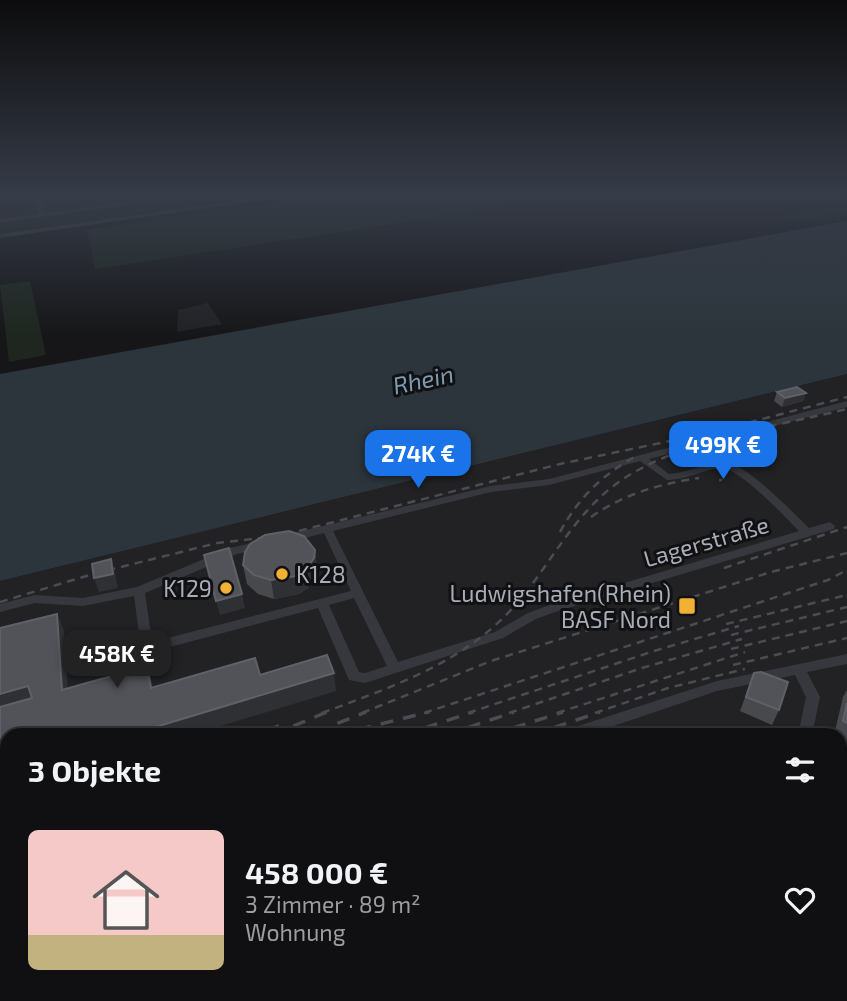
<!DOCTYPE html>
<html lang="de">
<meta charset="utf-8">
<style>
body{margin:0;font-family:"Exo 2",sans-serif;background:#19191b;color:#f1f3f6;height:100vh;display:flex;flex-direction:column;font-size:26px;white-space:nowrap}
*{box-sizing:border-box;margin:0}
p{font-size:23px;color:#9c9d9f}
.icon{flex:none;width:38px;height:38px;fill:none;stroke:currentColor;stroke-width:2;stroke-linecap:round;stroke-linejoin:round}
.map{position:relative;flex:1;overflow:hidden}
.panel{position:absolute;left:0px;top:728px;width:847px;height:273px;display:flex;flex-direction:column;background:#101012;border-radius:21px 21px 0 0;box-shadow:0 4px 10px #0003,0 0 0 2px #303032}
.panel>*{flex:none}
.price{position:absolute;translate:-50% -60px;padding:0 16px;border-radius:14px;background:#1a73e8;color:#fff;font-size:23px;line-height:46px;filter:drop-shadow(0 2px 4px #0008)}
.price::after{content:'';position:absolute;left:50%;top:42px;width:21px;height:16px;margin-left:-10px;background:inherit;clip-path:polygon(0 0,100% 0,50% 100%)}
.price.current{background:#222;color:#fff}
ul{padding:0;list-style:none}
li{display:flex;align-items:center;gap:21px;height:175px;padding:0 28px}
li+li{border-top:2px solid #303032}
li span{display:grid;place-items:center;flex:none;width:196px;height:140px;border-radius:10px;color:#555}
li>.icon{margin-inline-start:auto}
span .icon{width:84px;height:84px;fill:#fffc;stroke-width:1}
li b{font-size:30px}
h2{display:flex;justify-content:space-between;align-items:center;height:84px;padding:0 28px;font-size:30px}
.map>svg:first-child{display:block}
.built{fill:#222225;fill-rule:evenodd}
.green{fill:#1e261f}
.water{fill:#2c353c}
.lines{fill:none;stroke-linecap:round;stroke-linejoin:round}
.minor{fill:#37383d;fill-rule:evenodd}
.rail-far1{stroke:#4a4c52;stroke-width:2.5;stroke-dasharray:8 6;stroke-linecap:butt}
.rail{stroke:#4a4c52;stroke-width:3.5;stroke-dasharray:13 10;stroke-linecap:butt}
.wall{fill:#47494d}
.shaded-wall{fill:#2f3033}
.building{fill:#525359;stroke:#5f6168;stroke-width:2}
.poi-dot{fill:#f2b134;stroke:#111113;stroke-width:2.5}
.labels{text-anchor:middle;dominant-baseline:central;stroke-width:6;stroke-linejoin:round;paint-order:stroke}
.street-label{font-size:23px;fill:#a8adb8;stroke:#111113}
.poi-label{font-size:23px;fill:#a8adb8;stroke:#111113;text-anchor:end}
.water-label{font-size:24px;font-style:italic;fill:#7f9bb3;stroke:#111113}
</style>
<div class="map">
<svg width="847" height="1001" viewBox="0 0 847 1001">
<rect width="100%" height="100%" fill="#161618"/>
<path class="built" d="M 0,197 L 191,197 L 0,223 Z
M 208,303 L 222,324 L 177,332 L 178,310 Z
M 847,374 L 847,1001 L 0,1001 L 0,581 ZM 7,735 L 840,735 L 840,994 L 7,994 Z"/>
<path class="green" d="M 191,197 L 268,197 L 0,234 L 0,223 Z
M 320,197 L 495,197 L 506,207 L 95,269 L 87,230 Z
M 847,205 L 847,213 L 791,222 L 780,216 Z
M 30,281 L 46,355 L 9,362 L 0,285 Z"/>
<path class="water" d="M 847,221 L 847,374 L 0,581 L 0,374 Z"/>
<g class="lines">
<path class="minor" d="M 36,197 L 42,197 L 44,213 L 163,197 L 181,197 L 0,223 L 0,219 L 38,214 Z
M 265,197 L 282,197 L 0,238 L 0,234 Z
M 847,401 L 847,407 L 649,459 L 669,474 C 688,473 704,463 723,462 C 746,462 792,512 809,528 L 830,522 L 835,526 L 834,529 L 558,611 L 536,619 L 503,638 L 365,683 L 349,680 L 318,608 L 147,653 L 143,651 L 141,648 L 134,596 L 83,606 L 35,603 L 0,612 L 0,604 L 35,595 L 83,598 L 137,587 L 230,548 L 260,541 L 264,542 L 266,545 L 264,548 L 237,554 L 145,593 L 152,642 L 351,591 L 324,533 L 289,542 L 283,538 L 285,535 L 491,486 L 549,479 ZM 640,461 L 667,480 C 686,480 702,470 720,468 C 738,466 785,517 799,531 L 550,605 L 528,613 L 495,632 L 398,662 L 333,531 L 491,492 L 549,485 ZM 354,598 L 387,666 L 365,673 L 359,672 L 329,605 Z
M 847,654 L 847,664 L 807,672 L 820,697 L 812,735 L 798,735 L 806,697 L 795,675 L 717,691 L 587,735 L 562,735 L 564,731 L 569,729 L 717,681 Z
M 840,845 L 847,848 L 847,865 L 840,862 Z
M 7,927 L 7,944 L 0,946 L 0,929 Z
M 199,994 L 219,994 L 216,1001 L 196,1001 Z
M 299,994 L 323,994 L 327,1001 L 303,1001 Z
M 723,994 L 741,994 L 739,1001 L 721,1001 Z
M 780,994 L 807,994 L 811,1001 L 784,1001 Z"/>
<path class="rail-far1" d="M 681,440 L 847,397
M 719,480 L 722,480
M 591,517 C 624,494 659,484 699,478
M 560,532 C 579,497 603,474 638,455
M 724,568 L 847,527
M 0,602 L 93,574 L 217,543 L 279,536 L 560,464 L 689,437
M 726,624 L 847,595
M 731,635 L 847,607
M 731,649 L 847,621
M 733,665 L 847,638
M 322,713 C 394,686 467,662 518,602 C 551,563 574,515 616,484 C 674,441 777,426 847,409
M 362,713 L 491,661 L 771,572 L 847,553
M 424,713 L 828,580 L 847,570
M 468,713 L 654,651 L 739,626
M 509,713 L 642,668 L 742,639
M 557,713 L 745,652
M 595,713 L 668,688 L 745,669"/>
<path class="rail" d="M 316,732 L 366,712
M 253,735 L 279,726
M 272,735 L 327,712
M 336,735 L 429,712
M 403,735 L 473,712
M 446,735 L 514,712
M 491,735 L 563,712
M 532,735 L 600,712
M 0,817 L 7,815
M 0,833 L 7,831
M 840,846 L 847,849
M 0,850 L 7,847
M 0,869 L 7,867
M 0,886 L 7,884
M 0,904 L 7,902
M 0,922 L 7,920
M 0,974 L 7,975
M 50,994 L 62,1001
M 95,994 L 107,1001
M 322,994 L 332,1001
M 529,994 L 539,1001
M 555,994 L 567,1001
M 576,994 L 588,1001
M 828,994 L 839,1001"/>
</g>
<path class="wall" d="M 777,392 L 806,393 L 803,401 L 782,407 L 774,401 Z
M 315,550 L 317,569 L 316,577 L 308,588 L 299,594 L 274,599 L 258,594 L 247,584 L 243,565 Z
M 754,673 L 779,710 L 772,725 L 740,711 Z
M 847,690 L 847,836 L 840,832 L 840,735 L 834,735 L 843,697 Z
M 118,994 L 133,994 L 128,1001 Z
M 471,994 L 494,994 L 489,1001 L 475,1001 L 472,999 Z
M 599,994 L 705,994 L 703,1001 L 612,1001 Z"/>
<path class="shaded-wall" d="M 806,393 L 803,401 L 782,407 L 785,398 Z
M 315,550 L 317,569 L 316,577 L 308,588 L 299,594 L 274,599 L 271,580 Z
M 111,559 L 115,573 L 118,588 L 99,592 L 94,578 Z
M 242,594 L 245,608 L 220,615 L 216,601 Z
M 57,614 L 64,631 L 69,707 L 62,690 Z
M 147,666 L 152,683 L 156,705 L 151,688 Z
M 334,673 L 336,691 L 191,735 L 129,735 Z
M 28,686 L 37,703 L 0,713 L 0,694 Z
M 7,772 L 7,792 L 0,794 L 0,774 Z
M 123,994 L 133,994 L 128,1001 Z
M 489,994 L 494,994 L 488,1001 L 489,995 Z"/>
<path class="building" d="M 797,387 L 806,393 L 785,398 L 777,392 Z
M 289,531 L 304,536 L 315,550 L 314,558 L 306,569 L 296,576 L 271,580 L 254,575 L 243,565 L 245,552 L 250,544 L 265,535 Z
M 229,548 L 242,594 L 216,601 L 204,555 Z
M 111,559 L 113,574 L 94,578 L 92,564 Z
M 57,614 L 62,690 L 147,666 L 151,688 L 255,658 L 260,675 L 327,655 L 334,673 L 129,735 L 7,735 L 7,772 L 0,774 L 0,707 L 32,698 L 28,686 L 0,694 L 0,628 Z
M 761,672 L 788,682 L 779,710 L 746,697 L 754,673 Z
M 847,703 L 847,723 L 843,721 Z
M 841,738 L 847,740 L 847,801 L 840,798 Z
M 840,855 L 847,858 L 847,931 L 844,948 L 840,946 Z
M 477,994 L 489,994 L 489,995 L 480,996 Z
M 509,994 L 537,994 L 535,1001 L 507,1001 Z
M 634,994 L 705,994 L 703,1001 L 647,1001 Z"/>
<linearGradient id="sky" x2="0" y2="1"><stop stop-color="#0c0c0d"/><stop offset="0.58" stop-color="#363c48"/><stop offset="1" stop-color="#363c48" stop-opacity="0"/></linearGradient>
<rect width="847" height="337" fill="url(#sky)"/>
<g class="poi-dot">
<circle cx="282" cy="574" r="7"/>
<circle cx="226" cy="588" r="7"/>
<rect x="678" y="597" width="18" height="18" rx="3.5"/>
</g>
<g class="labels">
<g class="street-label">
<text transform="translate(706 541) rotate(-16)">Lagerstraße</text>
</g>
<g class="poi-label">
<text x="296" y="574" text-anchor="start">K128</text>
<text x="212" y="588">K129</text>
<text x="671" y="593">Ludwigshafen(Rhein)<tspan x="671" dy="26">BASF Nord</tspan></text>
</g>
<g class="water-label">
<text transform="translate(423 379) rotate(-12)">Rhein</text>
</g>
</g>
</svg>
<b class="price" style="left:723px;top:481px">499K €</b>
<b class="price" style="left:418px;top:490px">274K €</b>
<b class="price current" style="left:117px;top:690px">458K €</b>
<section class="panel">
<h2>3 Objekte<svg class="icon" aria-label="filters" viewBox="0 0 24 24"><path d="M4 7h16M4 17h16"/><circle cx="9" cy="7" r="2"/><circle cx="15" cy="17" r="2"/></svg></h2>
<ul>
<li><span style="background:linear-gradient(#f6c9c9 75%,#c2b280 0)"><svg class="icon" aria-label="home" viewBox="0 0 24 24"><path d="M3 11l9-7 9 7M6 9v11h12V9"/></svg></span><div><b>458 000 €</b><p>3 Zimmer · 89 m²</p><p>Wohnung</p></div><svg class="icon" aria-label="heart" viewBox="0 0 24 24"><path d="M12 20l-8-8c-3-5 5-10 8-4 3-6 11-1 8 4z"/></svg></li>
</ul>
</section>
</div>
